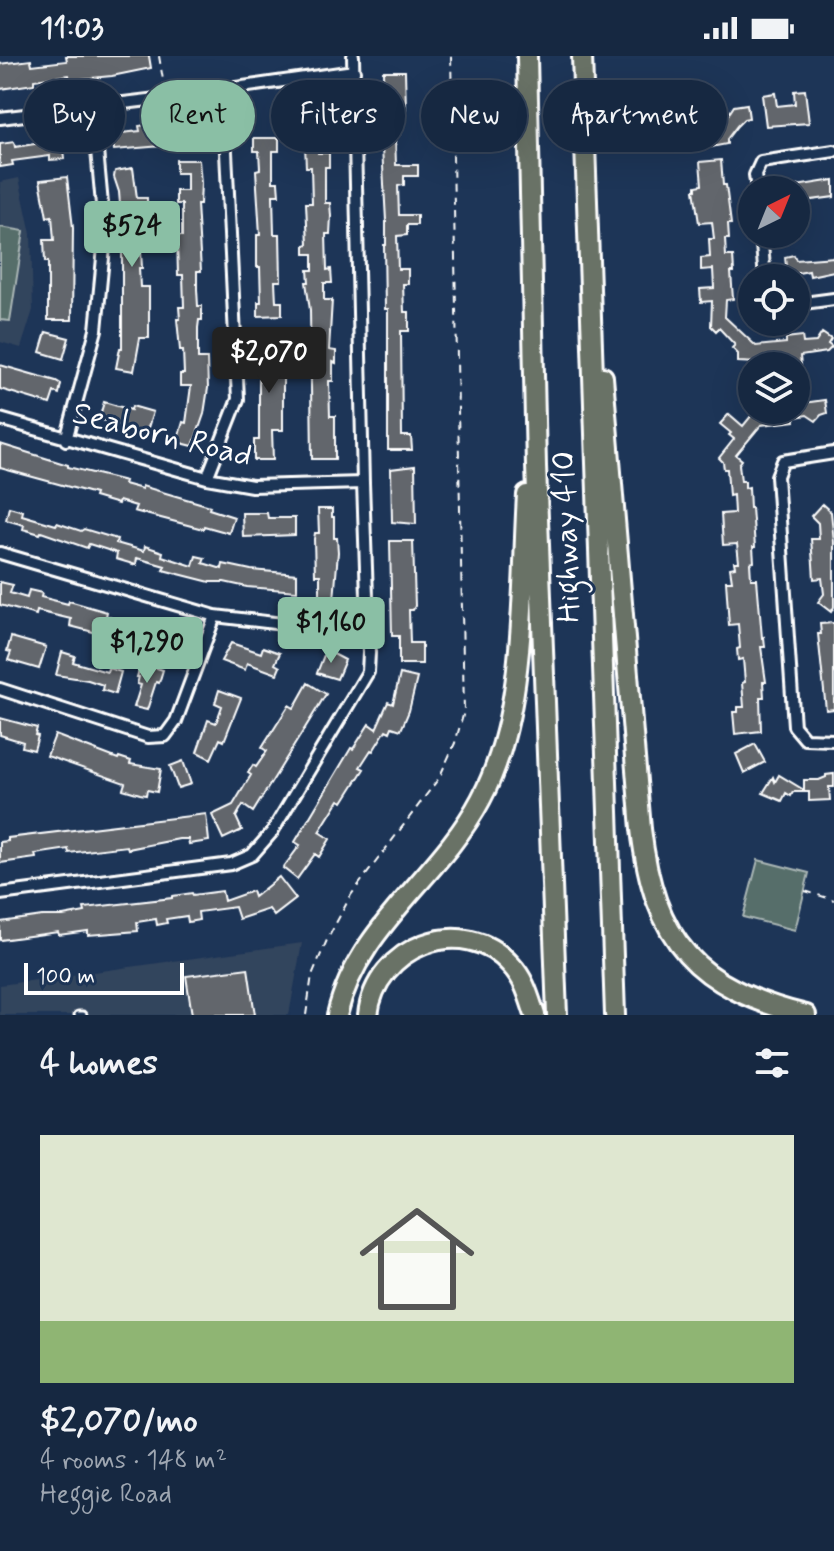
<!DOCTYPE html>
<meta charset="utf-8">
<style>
body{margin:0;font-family:Mynerve,sans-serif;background:#1f3048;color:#f1f3f6;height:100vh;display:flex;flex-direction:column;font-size:30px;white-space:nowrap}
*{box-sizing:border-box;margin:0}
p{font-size:26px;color:#9ea6b1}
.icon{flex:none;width:44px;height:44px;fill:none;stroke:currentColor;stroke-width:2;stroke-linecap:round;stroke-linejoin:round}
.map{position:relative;height:959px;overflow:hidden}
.drawer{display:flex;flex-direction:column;background:#162841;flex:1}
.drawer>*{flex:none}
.guide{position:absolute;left:24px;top:24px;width:786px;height:72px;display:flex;gap:16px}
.needle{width:52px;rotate:43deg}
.controls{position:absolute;left:738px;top:120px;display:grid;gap:16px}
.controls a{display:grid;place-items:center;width:72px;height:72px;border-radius:50%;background:#162841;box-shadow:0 8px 32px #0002,0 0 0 2px #35445a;font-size:40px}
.scale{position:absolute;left:24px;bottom:20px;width:160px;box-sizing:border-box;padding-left:8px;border:4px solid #fff;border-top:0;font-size:22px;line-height:28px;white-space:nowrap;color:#fff;-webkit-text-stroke:6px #1d3557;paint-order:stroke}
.price{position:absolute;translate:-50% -68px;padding:0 18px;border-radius:8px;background:#8abfa5;color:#111;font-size:26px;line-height:52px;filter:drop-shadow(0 2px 4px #0008)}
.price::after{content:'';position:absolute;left:50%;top:48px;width:24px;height:18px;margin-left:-12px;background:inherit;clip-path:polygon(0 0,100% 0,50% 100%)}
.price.selected{background:#222;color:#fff}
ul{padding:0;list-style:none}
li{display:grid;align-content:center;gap:16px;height:424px;padding:0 40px}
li+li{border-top:2px solid #35445a}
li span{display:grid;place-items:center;height:248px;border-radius:0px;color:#555}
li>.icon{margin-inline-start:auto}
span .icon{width:144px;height:144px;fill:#fffc;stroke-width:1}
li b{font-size:34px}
h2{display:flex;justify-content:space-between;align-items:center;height:96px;padding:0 40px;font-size:34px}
.tag{padding:0 28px;border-radius:36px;background:#162841;box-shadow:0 8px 32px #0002,0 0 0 2px #35445a;font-size:28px;line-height:72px}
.tag.selected{background:#8abfa5;color:#111}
.status{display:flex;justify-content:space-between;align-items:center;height:56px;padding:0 40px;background:#162841;direction:ltr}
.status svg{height:22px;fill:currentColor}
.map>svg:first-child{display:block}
.built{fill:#32445d}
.green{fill:#566e6b;stroke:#aab6b5;stroke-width:2}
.building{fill:#62666c;stroke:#fff;stroke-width:2}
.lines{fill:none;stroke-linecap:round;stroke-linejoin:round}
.lane-casing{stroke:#fff;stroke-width:11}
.street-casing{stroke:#fff;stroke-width:16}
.highway-casing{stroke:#fff;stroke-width:24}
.path{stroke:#fff;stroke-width:2;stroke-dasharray:8 6;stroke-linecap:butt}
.lane{stroke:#1d3557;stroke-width:5}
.street{stroke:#1d3557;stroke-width:10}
.highway{stroke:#697266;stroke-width:18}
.labels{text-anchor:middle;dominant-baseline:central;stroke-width:6;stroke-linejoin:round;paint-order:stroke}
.street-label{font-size:32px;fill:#fff;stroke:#1d3557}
</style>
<div class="status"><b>11:03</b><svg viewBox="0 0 49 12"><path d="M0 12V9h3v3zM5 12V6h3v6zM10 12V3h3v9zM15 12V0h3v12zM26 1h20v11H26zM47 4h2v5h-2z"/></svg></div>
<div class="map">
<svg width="834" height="959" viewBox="0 0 834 959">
<rect width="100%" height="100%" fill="#1d3557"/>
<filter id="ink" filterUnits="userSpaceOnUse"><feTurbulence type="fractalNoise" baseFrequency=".0125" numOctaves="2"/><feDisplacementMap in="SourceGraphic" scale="16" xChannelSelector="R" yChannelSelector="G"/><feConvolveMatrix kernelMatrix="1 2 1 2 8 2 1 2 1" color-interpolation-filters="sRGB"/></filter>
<g filter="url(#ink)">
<path class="built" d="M 19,122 L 31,178 L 33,254 L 21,292 L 0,286 L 0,126 Z
M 302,887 L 289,959 L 0,959 L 0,929 Z"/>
<path class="green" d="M 0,171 L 24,175 L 10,265 L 0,264 Z
M 758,804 L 809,817 L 795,874 L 743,861 Z"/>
<path class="building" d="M 66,0 L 149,0 L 151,12 L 112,20 L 70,24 L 69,19 L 34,24 L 34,28 L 0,33 L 0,8 L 31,4 L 32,9 L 67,5 Z
M 383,15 L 405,15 L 406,53 L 399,53 L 400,78 L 395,78 L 396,109 L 418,109 L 418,120 L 404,120 L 404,129 L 398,130 L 399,159 L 417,159 L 417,169 L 407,169 L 407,179 L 397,180 L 398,213 L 408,213 L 408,228 L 403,228 L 404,256 L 409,256 L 409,275 L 401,275 L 402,380 L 411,380 L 412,394 L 388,394 L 388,253 L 385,253 L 384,189 L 386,189 L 386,165 L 382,91 L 385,91 Z
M 805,34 L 809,67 L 766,70 L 762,39 L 775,37 L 777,50 L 795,48 L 794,35 Z
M 310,43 L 323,43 L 326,66 L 329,66 L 329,80 L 317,80 L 318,97 L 329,97 L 329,111 L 325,111 L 325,147 L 330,147 L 331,160 L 330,178 L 326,178 L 327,214 L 331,213 L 332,227 L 324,227 L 324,244 L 332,244 L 329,294 L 336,295 L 336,307 L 333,306 L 333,325 L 329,325 L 330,360 L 335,360 L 335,403 L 312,403 L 310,254 L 306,226 L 309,226 L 308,214 L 313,214 L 313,198 L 305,198 L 305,189 L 308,188 L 306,147 L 312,147 L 311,111 L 306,111 L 304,67 L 310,67 Z
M 747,48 L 749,62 L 744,63 L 737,70 L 727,83 L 727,88 L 711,91 L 709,80 L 712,79 L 717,71 L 719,73 L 734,50 Z
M 171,65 L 171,70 L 200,67 L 201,80 L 173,84 L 174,89 L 114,94 L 112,78 L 140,75 L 139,70 Z
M 62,80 L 64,103 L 50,104 L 50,100 L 12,105 L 13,109 L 0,111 L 0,88 L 14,86 L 15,91 L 48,86 L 47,81 Z
M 254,82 L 279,82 L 279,95 L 273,95 L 273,126 L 278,126 L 279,139 L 273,139 L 274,178 L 280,178 L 281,225 L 275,225 L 276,246 L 282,246 L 282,259 L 258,260 L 258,246 L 261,246 L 260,211 L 257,211 L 257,179 L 260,179 L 256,114 L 260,113 L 259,95 L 254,95 Z
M 176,104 L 199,104 L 201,127 L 200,148 L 197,148 L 201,215 L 197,215 L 197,233 L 198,250 L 202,250 L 202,264 L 199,264 L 198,272 L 198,303 L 207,303 L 208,332 L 204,358 L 193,390 L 177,386 L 183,366 L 186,367 L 191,330 L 180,330 L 180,318 L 184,318 L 183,294 L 180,294 L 177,263 L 180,263 L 179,251 L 184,251 L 183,219 L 178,219 L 177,183 L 178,180 L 182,180 L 182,148 L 176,148 L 176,135 L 187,135 L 187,117 L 176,117 Z
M 721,104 L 723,129 L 726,129 L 731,168 L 728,168 L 729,183 L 725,183 L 726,200 L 733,200 L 734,216 L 731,216 L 733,243 L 726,244 L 725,261 L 756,290 L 786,287 L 786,282 L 802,280 L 803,287 L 816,286 L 822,277 L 831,283 L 828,288 L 832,291 L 827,296 L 800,300 L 801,310 L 784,310 L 783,308 L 759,310 L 758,307 L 738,306 L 738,298 L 732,292 L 735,289 L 719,272 L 716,275 L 711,270 L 712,245 L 701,246 L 700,233 L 714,232 L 713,213 L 701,214 L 701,202 L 710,201 L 709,183 L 714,183 L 712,166 L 699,167 L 694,134 L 696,134 L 696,130 L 702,129 L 700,106 Z
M 133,112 L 137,142 L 147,142 L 148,194 L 141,194 L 142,212 L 139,212 L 140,231 L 149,231 L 149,282 L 140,282 L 134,315 L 116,312 L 120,292 L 122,292 L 122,173 L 119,136 L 114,121 L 115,115 Z
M 67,121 L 73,172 L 72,264 L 48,264 L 48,206 L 45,206 L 44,184 L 54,184 L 52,160 L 47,161 L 40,124 Z
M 834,124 L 834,141 L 796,146 L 796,130 Z
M 794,199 L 796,204 L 834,201 L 834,215 L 810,220 L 809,215 L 787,219 L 785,201 Z
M 46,276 L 69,282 L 63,303 L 40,296 Z
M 282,276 L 282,290 L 277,290 L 277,312 L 282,311 L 283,319 L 283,374 L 272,374 L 273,404 L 254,404 L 254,384 L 259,384 L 259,277 Z
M 0,309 L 56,325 L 61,328 L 59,338 L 54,336 L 50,348 L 0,333 Z
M 825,344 L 827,357 L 821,359 L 816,365 L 807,359 L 796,361 L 796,348 Z
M 104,346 L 131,354 L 132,350 L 153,356 L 146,378 L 99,363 Z
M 756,354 L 763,354 L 764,356 L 794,354 L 795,365 L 761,369 L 736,399 L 742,404 L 739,408 L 741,425 L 745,425 L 745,432 L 749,431 L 750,452 L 752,452 L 755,491 L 753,491 L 754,506 L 750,507 L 751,523 L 757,523 L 762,582 L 764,581 L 765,591 L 761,591 L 766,626 L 763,626 L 764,641 L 760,641 L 761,675 L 735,678 L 733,656 L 738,656 L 738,651 L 744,651 L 742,627 L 745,626 L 743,603 L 738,604 L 737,593 L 740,592 L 738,568 L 729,569 L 726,525 L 732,525 L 730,512 L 735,511 L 734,506 L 739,506 L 737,488 L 723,489 L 721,458 L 734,457 L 733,439 L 729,440 L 727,413 L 724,413 L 723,406 L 719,402 L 734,383 L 729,379 L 731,377 L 720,368 L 729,358 L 743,370 Z
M 0,388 L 68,409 L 68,411 L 125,425 L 124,428 L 142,433 L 142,430 L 210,450 L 209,453 L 234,461 L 229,477 L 204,470 L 203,473 L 134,455 L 136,450 L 119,445 L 118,448 L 94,441 L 95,438 L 0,412 Z
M 415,410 L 416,468 L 392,466 L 391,413 Z
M 822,448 L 831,456 L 834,486 L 834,551 L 831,556 L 818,546 L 824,538 L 822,522 L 814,523 L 813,508 L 811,483 L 819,483 L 818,467 L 811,460 Z
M 9,451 L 23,455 L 22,459 L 56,469 L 57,467 L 81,475 L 84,473 L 117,483 L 116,487 L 144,495 L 145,490 L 163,496 L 162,500 L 193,510 L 196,500 L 205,502 L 203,507 L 222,513 L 223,508 L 251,514 L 297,518 L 297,535 L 247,531 L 224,526 L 210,526 L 163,514 L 165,510 L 137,502 L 136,509 L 116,503 L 117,497 L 89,488 L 87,492 L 41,476 L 40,478 L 23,473 L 24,469 L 6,464 Z
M 318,453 L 332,453 L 332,461 L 334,461 L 334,482 L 337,482 L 338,496 L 334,544 L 320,544 L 320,519 L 315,519 L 314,483 L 315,477 L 319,477 Z
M 242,457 L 267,457 L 268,462 L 295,462 L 295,479 L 243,481 Z
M 390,485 L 413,485 L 415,550 L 413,554 L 409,554 L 410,587 L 422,587 L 422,608 L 399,608 L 399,580 L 392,580 Z
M 0,526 L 13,529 L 10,537 L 27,542 L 29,534 L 42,537 L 41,541 L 68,548 L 69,545 L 107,556 L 106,560 L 138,571 L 140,566 L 152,569 L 152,573 L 181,583 L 178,596 L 153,589 L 152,594 L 133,589 L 135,583 L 102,573 L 101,578 L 70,570 L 71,563 L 37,555 L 36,559 L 0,549 Z
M 834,567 L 834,653 L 826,654 L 818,578 L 821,578 L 820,568 Z
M 11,581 L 46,591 L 39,613 L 8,604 L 11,596 L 7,595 Z
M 231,587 L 261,597 L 263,591 L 280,597 L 275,608 L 280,611 L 277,618 L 247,607 L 245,614 L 221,605 Z
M 326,594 L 345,604 L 337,623 L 317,617 Z
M 62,596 L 75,600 L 73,606 L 107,616 L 108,612 L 121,616 L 115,638 L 102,634 L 103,629 L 88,624 L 56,619 Z
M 141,607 L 163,614 L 159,627 L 156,626 L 147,654 L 134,651 L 141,629 L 137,628 L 139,621 L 137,621 Z
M 400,618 L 417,622 L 409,655 L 401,674 L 392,671 L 390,676 L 386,674 L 373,695 L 371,694 L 360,711 L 364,713 L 343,746 L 339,744 L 319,776 L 330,783 L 319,801 L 315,798 L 297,823 L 283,812 L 300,789 L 295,786 L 351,692 L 353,693 L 369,668 L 376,673 L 388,646 L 393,648 Z
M 308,627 L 326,638 L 253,756 L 243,749 L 236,761 L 242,774 L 223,783 L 212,759 L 233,749 L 251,719 L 248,717 L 253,709 L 256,711 L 267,695 L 262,692 L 289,649 L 294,652 Z
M 219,634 L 241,642 L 224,685 L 220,683 L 211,703 L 197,696 L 208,664 L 216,667 L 222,650 L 215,647 Z
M 0,662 L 37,672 L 35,679 L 38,680 L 34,694 L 22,691 L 23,686 L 0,679 Z
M 55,679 L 118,703 L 119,701 L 131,705 L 130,708 L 161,713 L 157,736 L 147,734 L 146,739 L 140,738 L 123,733 L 125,727 L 47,700 Z
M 755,688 L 765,706 L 744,717 L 736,698 Z
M 183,705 L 191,728 L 178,732 L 170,710 Z
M 834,718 L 834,731 L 829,731 L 830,744 L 809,745 L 809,736 L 793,736 L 791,740 L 786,737 L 782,745 L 763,737 L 773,721 L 775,726 L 779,719 L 804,734 L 804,724 L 819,724 L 826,721 L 826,719 Z
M 206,758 L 209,785 L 189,788 L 188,783 L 179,783 L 128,793 L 127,790 L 69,797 L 68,793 L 35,798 L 36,802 L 0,807 L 0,786 L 8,785 L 8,782 Z
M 279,821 L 296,843 L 274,860 L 269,853 L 239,863 L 235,851 L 198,856 L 199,864 L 188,866 L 187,860 L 166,863 L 167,867 L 157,869 L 156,863 L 137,866 L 138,875 L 88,879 L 88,875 L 59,879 L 58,876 L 0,884 L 0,866 L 42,860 L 63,860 L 85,856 L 84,852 L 172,842 L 172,840 L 192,837 L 193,839 L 222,835 L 224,845 L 252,835 L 254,841 Z
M 248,912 L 255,959 L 192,959 L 186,920 Z"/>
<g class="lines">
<defs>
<path id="lane" d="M 78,959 L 83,959"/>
<path id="street" d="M 0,62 L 165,42 L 354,15
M 757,134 L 755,119 L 761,106 L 834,95
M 761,178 L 765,222
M 796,248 L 834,243
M 0,363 L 207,422 L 252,430 L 363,427
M 66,384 L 96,274 L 105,181 L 93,51
M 834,397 L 783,405 L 777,420 L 794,670 L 805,683 L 834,684
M 207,422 L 238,343 L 223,34
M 0,497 L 215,560 L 283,568 L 368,567
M 0,633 L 148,681 L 165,680 L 176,665 L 215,560
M 0,838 L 231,808 L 252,799 L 272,776 L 368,616 L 369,597 L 363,427 L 353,0"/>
<path id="highway" d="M 527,0 L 536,410 L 557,959
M 582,0 L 615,959
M 603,321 L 641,773 C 654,885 696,932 806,959
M 337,959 C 357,871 440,821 481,743 C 527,657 521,535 527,439
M 368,959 C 375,891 463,855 511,909 C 525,924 529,941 535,959"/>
</defs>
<use href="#lane" class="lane-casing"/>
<use href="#street" class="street-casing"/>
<use href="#highway" class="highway-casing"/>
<path class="path" d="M 159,0 L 164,30
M 805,835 L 834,844
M 306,959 L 312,919 L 327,884 L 351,839 L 439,722 L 455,687 L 464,656 L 451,0"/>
<use href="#lane" class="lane"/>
<use href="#street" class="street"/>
<use href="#highway" class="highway"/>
</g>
</g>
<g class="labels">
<g class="street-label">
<text transform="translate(162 379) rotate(14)">Seaborn Road</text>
<text transform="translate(567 481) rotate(-92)">Highway 410</text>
</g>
</g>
</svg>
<div class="controls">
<a><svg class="needle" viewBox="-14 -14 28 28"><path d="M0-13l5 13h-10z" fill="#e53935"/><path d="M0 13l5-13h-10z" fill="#9ea6b1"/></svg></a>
<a><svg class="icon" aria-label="locate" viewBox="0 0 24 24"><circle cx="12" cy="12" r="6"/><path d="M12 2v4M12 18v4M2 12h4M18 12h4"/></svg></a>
<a><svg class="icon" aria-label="layers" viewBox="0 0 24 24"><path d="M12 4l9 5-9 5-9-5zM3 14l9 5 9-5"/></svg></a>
</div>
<div class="scale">100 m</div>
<b class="price" style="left:132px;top:213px">$524</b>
<b class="price selected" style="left:269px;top:339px">$2,070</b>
<b class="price" style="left:331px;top:609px">$1,160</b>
<b class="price" style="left:147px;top:629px">$1,290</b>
<div class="guide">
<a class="tag">Buy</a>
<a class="tag selected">Rent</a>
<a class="tag">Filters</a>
<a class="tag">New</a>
<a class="tag">Apartment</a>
</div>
</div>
<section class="drawer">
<h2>4 homes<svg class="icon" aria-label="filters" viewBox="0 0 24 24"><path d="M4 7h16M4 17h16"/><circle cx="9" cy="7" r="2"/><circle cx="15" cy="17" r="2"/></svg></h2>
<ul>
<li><span style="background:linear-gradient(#dfe7d0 75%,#8fb573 0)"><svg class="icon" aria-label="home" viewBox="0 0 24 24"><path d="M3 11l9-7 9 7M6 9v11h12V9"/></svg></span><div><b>$2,070/mo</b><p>4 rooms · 148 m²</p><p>Heggie Road</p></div></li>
</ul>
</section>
